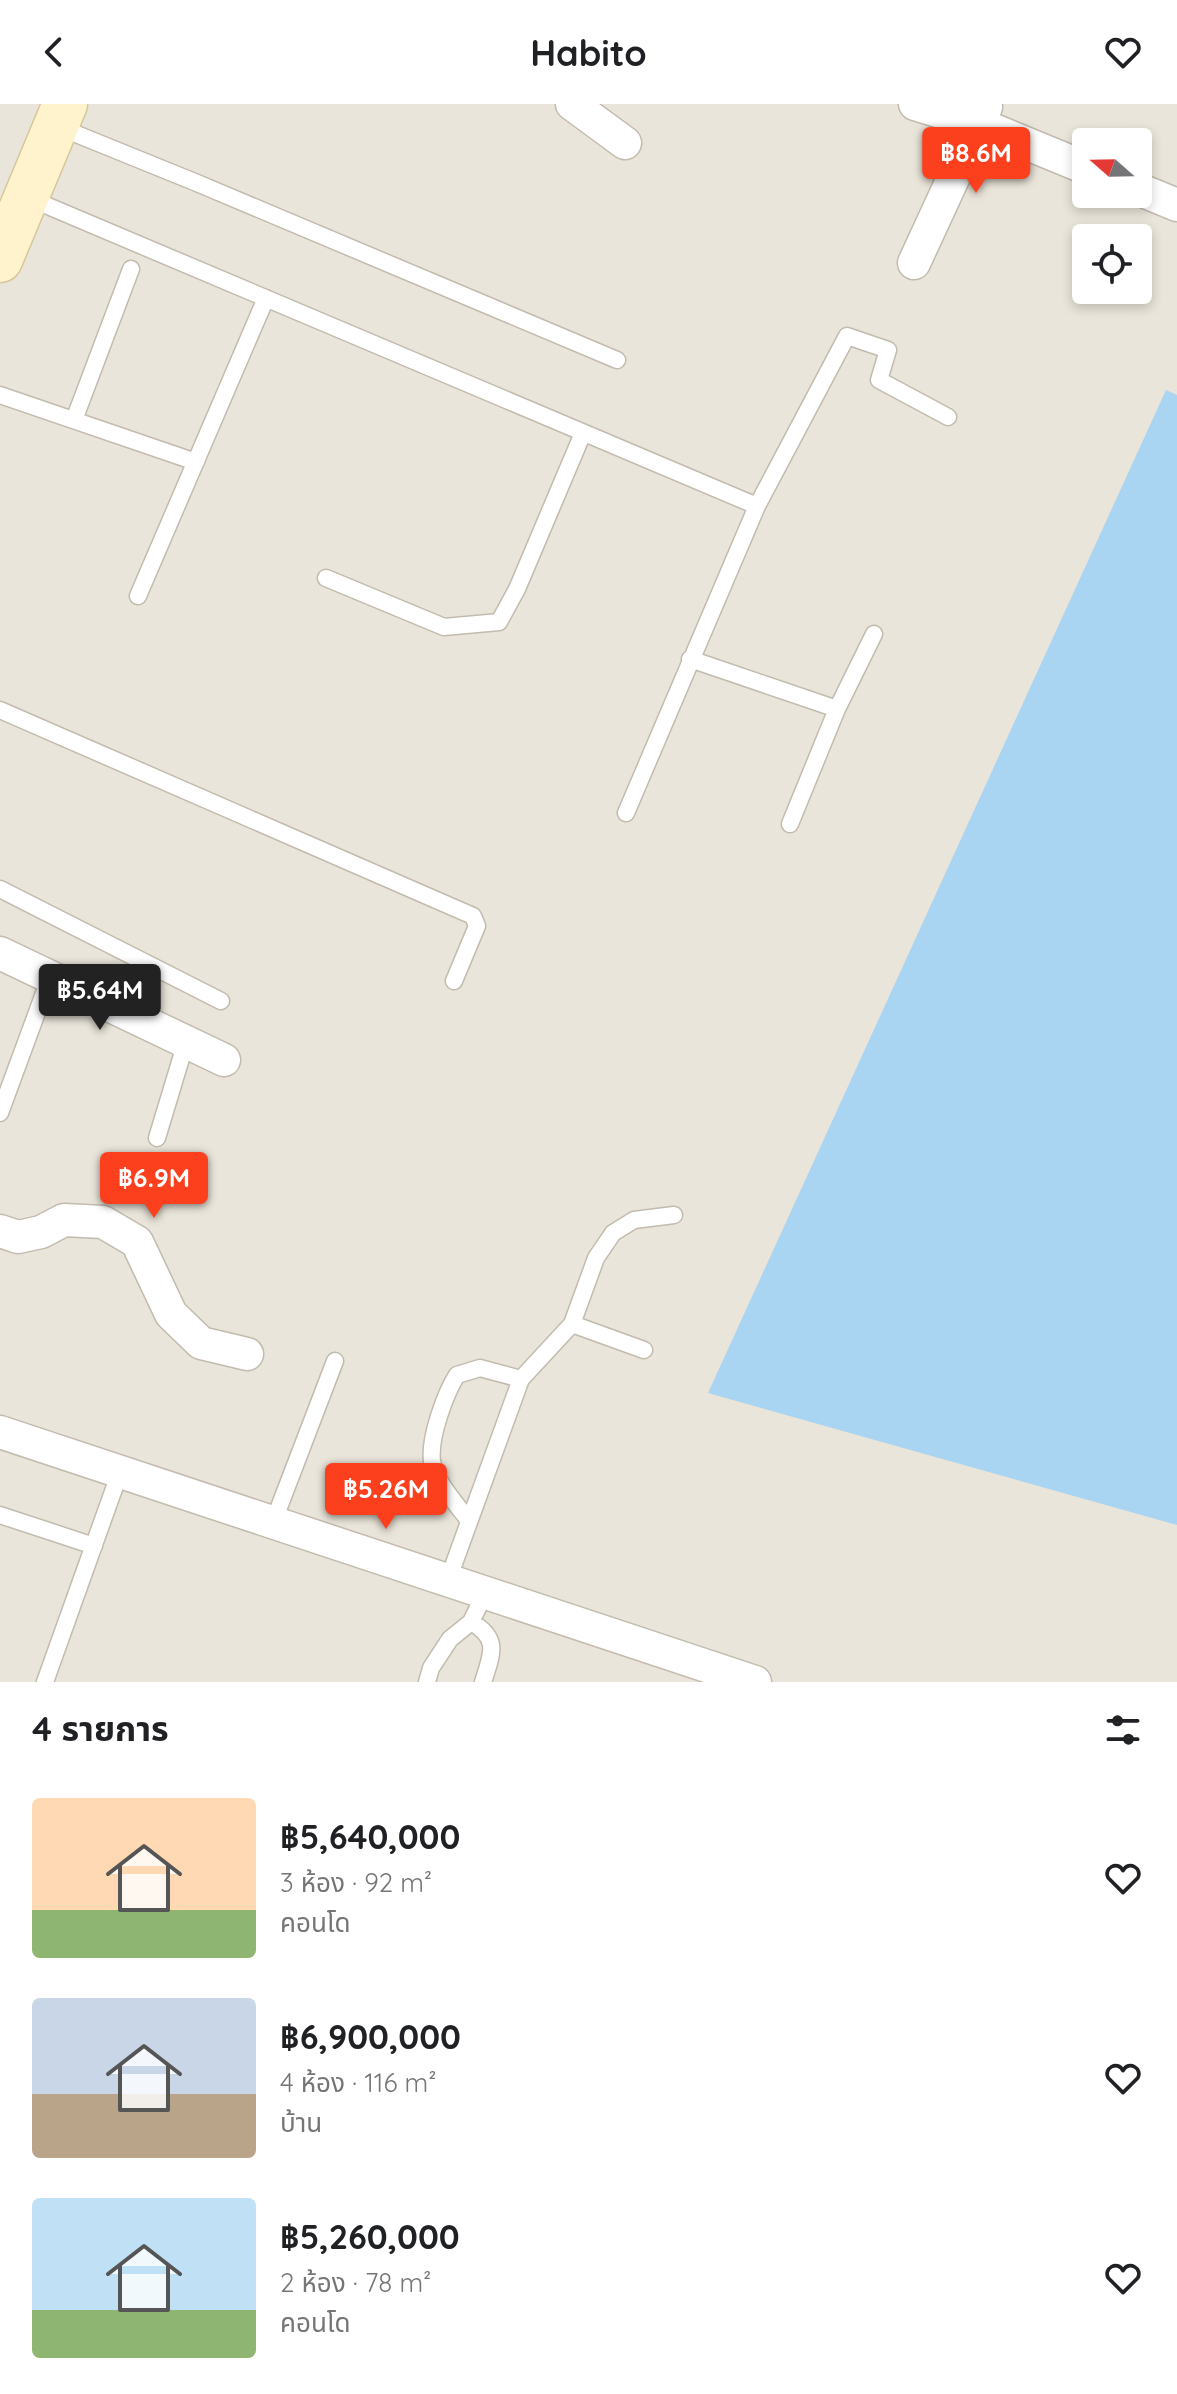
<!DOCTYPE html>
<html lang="th">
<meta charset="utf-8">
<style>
body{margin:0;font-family:Quicksand,"Noto Sans Thai",sans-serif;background:#f2f2f2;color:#202124;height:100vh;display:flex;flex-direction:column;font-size:30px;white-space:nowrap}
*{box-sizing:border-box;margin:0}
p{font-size:26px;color:#757577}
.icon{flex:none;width:44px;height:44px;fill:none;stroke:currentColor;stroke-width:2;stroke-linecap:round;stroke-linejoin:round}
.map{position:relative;height:1578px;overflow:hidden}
.side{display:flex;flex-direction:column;background:#fff;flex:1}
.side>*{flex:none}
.needle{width:52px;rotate:290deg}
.buttons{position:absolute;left:1072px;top:24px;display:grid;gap:16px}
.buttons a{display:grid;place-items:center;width:80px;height:80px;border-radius:8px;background:#fff;box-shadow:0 4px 12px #0003;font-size:40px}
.price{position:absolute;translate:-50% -68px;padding:0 18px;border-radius:8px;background:#fc3f1d;color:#fff;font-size:26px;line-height:52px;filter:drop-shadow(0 2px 4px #0008)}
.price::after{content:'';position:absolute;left:50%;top:48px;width:24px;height:18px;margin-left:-12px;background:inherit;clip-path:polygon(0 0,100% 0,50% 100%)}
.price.on{background:#222;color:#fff}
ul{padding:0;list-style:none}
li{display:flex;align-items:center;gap:24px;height:200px;padding:0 32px}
li span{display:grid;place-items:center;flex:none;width:224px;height:160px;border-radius:8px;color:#555}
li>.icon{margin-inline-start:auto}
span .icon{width:96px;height:96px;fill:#fffc;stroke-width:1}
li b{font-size:34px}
h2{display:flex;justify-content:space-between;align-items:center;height:96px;padding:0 32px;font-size:34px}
header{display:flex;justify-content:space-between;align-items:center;height:104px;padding:0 32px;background:#fff;font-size:36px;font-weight:800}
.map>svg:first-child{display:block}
.residential{fill:#eae5da;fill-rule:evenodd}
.water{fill:#a9d4f2}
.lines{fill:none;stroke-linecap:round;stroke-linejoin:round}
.lane-casing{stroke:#c2bbae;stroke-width:19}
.street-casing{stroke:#c2bbae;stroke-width:35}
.secondary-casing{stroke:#d6c79b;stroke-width:47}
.lane{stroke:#fff;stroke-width:16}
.street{stroke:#fff;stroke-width:32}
.secondary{stroke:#fff3cd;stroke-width:44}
</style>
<header><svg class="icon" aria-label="back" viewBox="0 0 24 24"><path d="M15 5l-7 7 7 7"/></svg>Habito<svg class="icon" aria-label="heart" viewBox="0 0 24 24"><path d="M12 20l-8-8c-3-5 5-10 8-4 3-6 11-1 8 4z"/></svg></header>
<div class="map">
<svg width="1177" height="1578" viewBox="0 0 1177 1578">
<rect width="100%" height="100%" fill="#f6f3ec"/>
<path class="residential" d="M 0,0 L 1177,0 L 1177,1578 L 0,1578 ZM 1086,38 L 1138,38 L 1138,90 L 1086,90 ZM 1086,134 L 1138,134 L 1138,186 L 1086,186 Z"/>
<path class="water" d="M 1166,286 L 1177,291 L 1177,1421 L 708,1289 Z"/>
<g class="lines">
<defs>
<path id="lane" d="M 59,23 L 197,79 L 617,256
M 29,94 L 757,402
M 0,291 L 196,358
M 74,316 L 131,165
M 326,474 L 444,523 L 499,518 L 517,485 L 583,329
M 138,492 L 266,194
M 690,555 L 837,605 L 874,530
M 0,606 L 473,812 L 477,822 L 454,877
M 626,709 L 757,402 L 847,232 L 888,246 L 879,276 L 948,313
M 790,720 L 837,605
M 0,785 L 221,897
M 0,1009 L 50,873
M 157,1034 L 186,938
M 572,1220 L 644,1246
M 0,1411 L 94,1442
M 469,1417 C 456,1399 436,1379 432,1357 C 429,1334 445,1290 457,1271 L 480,1264 L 521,1275
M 273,1419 L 335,1257
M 448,1476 L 521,1275 L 572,1220 L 596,1154 L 613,1129 L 634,1116 L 674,1111
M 471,1518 C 500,1534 492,1550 483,1578
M 45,1578 L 120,1368
M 427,1578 L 431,1564 L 450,1535 L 471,1518 L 485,1489"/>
<path id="street" d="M 572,0 L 625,39
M 915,0 L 979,20 L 1086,64
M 1138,85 L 1177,101
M 914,159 L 986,3
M 0,849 L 224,956
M 0,1127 L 18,1133 L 41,1128 L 64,1116 L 103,1118 L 137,1138 L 171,1210 L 201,1239 L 247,1250
M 0,1328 L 755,1578"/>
<path id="secondary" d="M 0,156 L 65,0"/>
</defs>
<use href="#lane" class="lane-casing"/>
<use href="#street" class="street-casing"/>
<use href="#secondary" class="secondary-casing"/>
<use href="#lane" class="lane"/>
<use href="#street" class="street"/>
<use href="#secondary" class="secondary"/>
</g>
</svg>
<div class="buttons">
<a><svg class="needle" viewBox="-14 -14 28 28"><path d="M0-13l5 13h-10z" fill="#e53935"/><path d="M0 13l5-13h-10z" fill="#757577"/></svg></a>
<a><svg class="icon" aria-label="locate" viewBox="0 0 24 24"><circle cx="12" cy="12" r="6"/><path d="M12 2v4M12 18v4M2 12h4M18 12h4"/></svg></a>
</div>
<b class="price" style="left:976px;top:91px">฿8.6M</b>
<b class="price on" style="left:100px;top:928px">฿5.64M</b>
<b class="price" style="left:154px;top:1116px">฿6.9M</b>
<b class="price" style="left:386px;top:1427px">฿5.26M</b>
</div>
<section class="side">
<h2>4 รายการ<svg class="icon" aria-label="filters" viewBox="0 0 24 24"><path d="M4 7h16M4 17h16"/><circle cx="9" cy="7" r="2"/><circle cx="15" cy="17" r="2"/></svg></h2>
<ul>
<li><span style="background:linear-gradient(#ffd9b3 70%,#8fb573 0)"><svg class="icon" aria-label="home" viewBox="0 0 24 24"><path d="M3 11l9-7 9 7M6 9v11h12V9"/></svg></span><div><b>฿5,640,000</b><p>3 ห้อง · 92 m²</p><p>คอนโด</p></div><svg class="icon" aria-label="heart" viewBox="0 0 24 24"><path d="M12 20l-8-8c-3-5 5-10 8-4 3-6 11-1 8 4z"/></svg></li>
<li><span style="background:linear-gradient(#c9d6e8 60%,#b9a48a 0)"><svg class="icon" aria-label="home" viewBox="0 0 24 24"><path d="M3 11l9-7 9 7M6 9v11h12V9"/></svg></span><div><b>฿6,900,000</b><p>4 ห้อง · 116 m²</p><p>บ้าน</p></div><svg class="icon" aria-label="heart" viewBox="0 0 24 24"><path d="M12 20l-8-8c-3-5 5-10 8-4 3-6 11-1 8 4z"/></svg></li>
<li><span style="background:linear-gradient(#bfe0f5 70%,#8fb573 0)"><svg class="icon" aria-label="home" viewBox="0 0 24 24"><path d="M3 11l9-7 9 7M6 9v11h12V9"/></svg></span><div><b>฿5,260,000</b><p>2 ห้อง · 78 m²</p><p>คอนโด</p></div><svg class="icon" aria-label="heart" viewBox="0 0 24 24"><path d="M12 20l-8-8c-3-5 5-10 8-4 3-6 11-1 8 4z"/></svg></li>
</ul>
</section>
